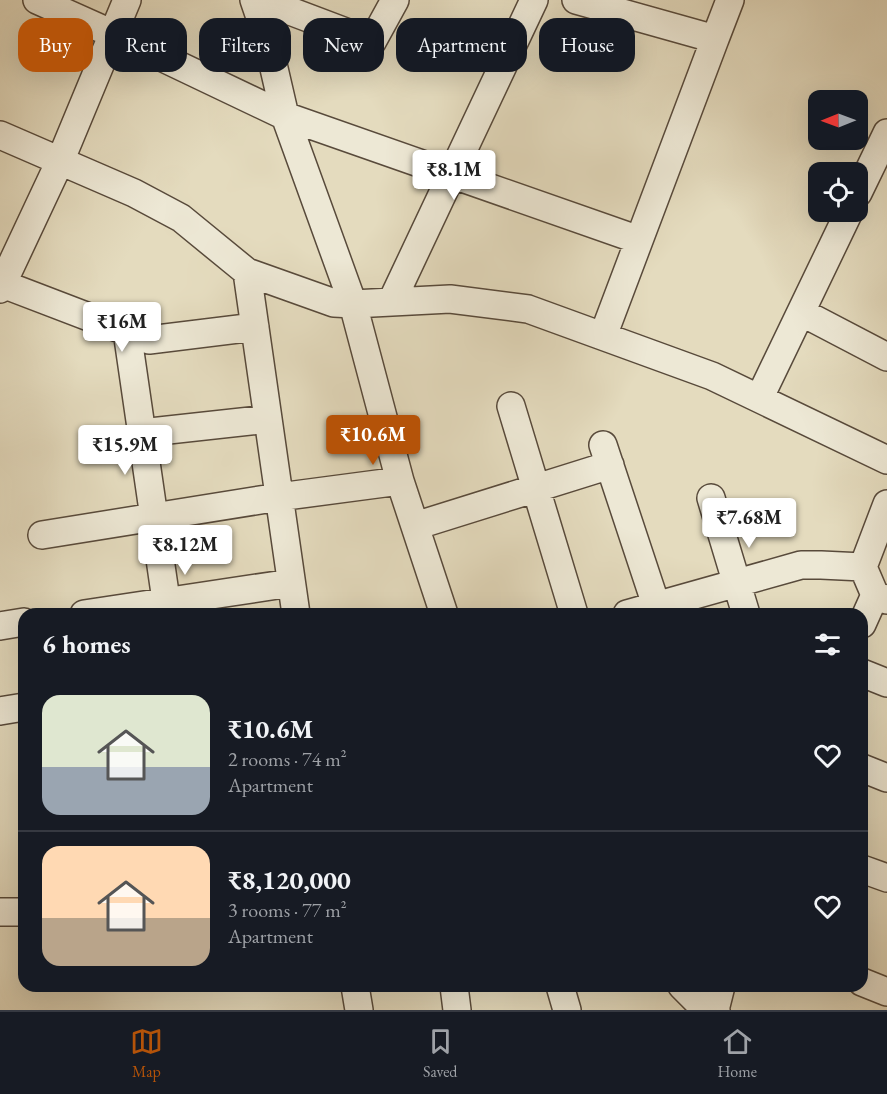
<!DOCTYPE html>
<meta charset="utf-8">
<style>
body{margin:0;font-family:"EB Garamond",serif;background:#20242c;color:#f1f3f6;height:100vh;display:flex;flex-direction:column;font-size:22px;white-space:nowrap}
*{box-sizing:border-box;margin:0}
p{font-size:20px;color:#9ea1a6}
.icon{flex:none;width:33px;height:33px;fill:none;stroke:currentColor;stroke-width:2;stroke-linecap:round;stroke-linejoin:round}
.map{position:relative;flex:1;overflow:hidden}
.panel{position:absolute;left:18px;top:608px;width:850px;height:384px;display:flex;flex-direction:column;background:#171b24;border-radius:18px;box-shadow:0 6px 24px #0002}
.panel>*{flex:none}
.top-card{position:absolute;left:18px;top:18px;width:852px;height:54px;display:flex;gap:12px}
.needle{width:39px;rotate:269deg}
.tools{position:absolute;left:808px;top:90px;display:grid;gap:12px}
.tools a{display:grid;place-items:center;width:60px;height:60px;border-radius:12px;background:#171b24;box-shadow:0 6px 24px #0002;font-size:30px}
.price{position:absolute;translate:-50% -51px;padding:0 14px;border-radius:6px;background:#fff;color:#222;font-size:20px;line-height:39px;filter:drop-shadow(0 2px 3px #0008)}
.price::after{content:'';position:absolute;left:50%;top:36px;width:18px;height:14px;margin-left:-9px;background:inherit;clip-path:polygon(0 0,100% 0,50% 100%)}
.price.active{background:#b45309;color:#fff}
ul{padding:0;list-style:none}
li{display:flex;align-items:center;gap:18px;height:150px;padding:0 24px}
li+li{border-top:2px solid #363941}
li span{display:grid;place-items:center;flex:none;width:168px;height:120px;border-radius:18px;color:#555}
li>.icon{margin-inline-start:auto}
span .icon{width:72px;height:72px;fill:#fffc;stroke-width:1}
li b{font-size:26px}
h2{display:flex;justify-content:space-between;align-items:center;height:72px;padding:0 24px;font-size:26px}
.tag{padding:0 21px;border-radius:18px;background:#171b24;box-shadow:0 6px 24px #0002;font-size:21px;line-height:54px}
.tag.active{background:#b45309;color:#fff}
.tab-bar{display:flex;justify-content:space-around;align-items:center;height:84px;border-top:2px solid #363941;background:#171b24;font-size:16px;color:#9ea1a6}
.tab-bar a{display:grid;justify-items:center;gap:3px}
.tab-bar .active{color:#b45309}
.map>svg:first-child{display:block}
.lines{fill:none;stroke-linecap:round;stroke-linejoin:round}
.minor-casing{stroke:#584a3b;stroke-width:30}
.minor{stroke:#ede8d5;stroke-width:27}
</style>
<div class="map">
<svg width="887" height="1010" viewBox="0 0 887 1010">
<rect width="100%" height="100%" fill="#e4dbbe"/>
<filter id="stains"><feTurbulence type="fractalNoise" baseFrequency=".00333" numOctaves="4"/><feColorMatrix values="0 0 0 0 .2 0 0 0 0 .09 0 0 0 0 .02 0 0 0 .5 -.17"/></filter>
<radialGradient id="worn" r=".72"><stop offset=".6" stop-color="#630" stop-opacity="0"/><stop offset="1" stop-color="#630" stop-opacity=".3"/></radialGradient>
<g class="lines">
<defs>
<path id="minor" d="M 37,0 L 113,34 L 285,116 L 639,240
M 254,0 L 267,38 L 285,116 L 353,304 L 400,481 L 444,614
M 261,0 L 372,42 L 395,0
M 576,0 L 715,39 L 603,336
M 715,39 L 730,0
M 0,135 L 134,193 L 181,218 L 247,272 L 334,303 L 353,304 L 450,299 L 528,309 L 712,376 L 887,460
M 858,193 L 887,133
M 247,272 L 296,614
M 0,283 L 149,340 L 255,327
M 0,289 L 61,159 L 127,0
M 392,301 L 534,0
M 801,312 L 887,357
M 127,331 L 168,614
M 760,397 L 849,212
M 511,406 L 574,614
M 141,433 L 268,419
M 603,445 L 659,614
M 711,498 L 746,614
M 887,504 L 863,567 L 875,595 L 887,600
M 415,526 L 610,465
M 42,535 L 279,497 L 400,481
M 84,614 L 291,583
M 627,614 L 801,565 L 821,565 L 863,567
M 862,624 L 875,595
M 0,626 L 24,622
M 862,673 L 887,683
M 0,711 L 24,707
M 862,768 L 887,778
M 862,869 L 887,878
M 0,912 L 24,912
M 862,982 L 887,992
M 355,986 L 359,1010
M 454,986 L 457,1010
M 560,986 L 567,1010
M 682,986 L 698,1002 L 716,1010
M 715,1010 L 721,986"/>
</defs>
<use href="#minor" class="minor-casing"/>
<use href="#minor" class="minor"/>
</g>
<rect width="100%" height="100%" filter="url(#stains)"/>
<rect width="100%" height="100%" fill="url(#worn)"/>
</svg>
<div class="tools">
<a><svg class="needle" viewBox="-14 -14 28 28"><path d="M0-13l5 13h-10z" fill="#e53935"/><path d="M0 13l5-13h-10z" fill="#9ea1a6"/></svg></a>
<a><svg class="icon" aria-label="locate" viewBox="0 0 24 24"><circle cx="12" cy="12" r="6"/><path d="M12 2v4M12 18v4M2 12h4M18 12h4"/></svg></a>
</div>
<b class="price" style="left:454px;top:201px">₹8.1M</b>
<b class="price" style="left:122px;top:353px">₹16M</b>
<b class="price active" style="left:373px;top:466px">₹10.6M</b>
<b class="price" style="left:125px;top:476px">₹15.9M</b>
<b class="price" style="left:749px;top:549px">₹7.68M</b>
<b class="price" style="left:185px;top:576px">₹8.12M</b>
<div class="top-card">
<a class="tag active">Buy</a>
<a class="tag">Rent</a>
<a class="tag">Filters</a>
<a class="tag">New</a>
<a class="tag">Apartment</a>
<a class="tag">House</a>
</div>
<section class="panel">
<h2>6 homes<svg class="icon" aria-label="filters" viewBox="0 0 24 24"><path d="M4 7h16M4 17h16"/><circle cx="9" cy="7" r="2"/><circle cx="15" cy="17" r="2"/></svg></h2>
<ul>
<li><span style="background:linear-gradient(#dfe7d0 60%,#9aa5b1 0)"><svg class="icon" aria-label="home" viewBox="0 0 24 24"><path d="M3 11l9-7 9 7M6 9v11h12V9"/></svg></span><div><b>₹10.6M</b><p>2 rooms · 74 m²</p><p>Apartment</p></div><svg class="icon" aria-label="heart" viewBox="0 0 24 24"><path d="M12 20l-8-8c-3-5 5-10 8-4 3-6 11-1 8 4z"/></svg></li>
<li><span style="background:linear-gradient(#ffd9b3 60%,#b9a48a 0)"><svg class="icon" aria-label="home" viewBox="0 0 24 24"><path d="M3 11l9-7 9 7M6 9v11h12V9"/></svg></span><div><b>₹8,120,000</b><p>3 rooms · 77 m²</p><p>Apartment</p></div><svg class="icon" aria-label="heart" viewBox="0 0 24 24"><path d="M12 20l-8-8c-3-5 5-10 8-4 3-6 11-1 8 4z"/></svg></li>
</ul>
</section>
</div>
<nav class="tab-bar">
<a class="active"><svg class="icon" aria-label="map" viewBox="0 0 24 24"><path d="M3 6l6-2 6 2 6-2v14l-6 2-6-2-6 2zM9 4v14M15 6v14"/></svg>Map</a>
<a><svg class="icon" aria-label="saved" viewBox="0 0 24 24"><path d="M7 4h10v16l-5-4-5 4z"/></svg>Saved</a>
<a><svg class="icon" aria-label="home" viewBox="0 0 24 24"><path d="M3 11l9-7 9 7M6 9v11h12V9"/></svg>Home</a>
</nav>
